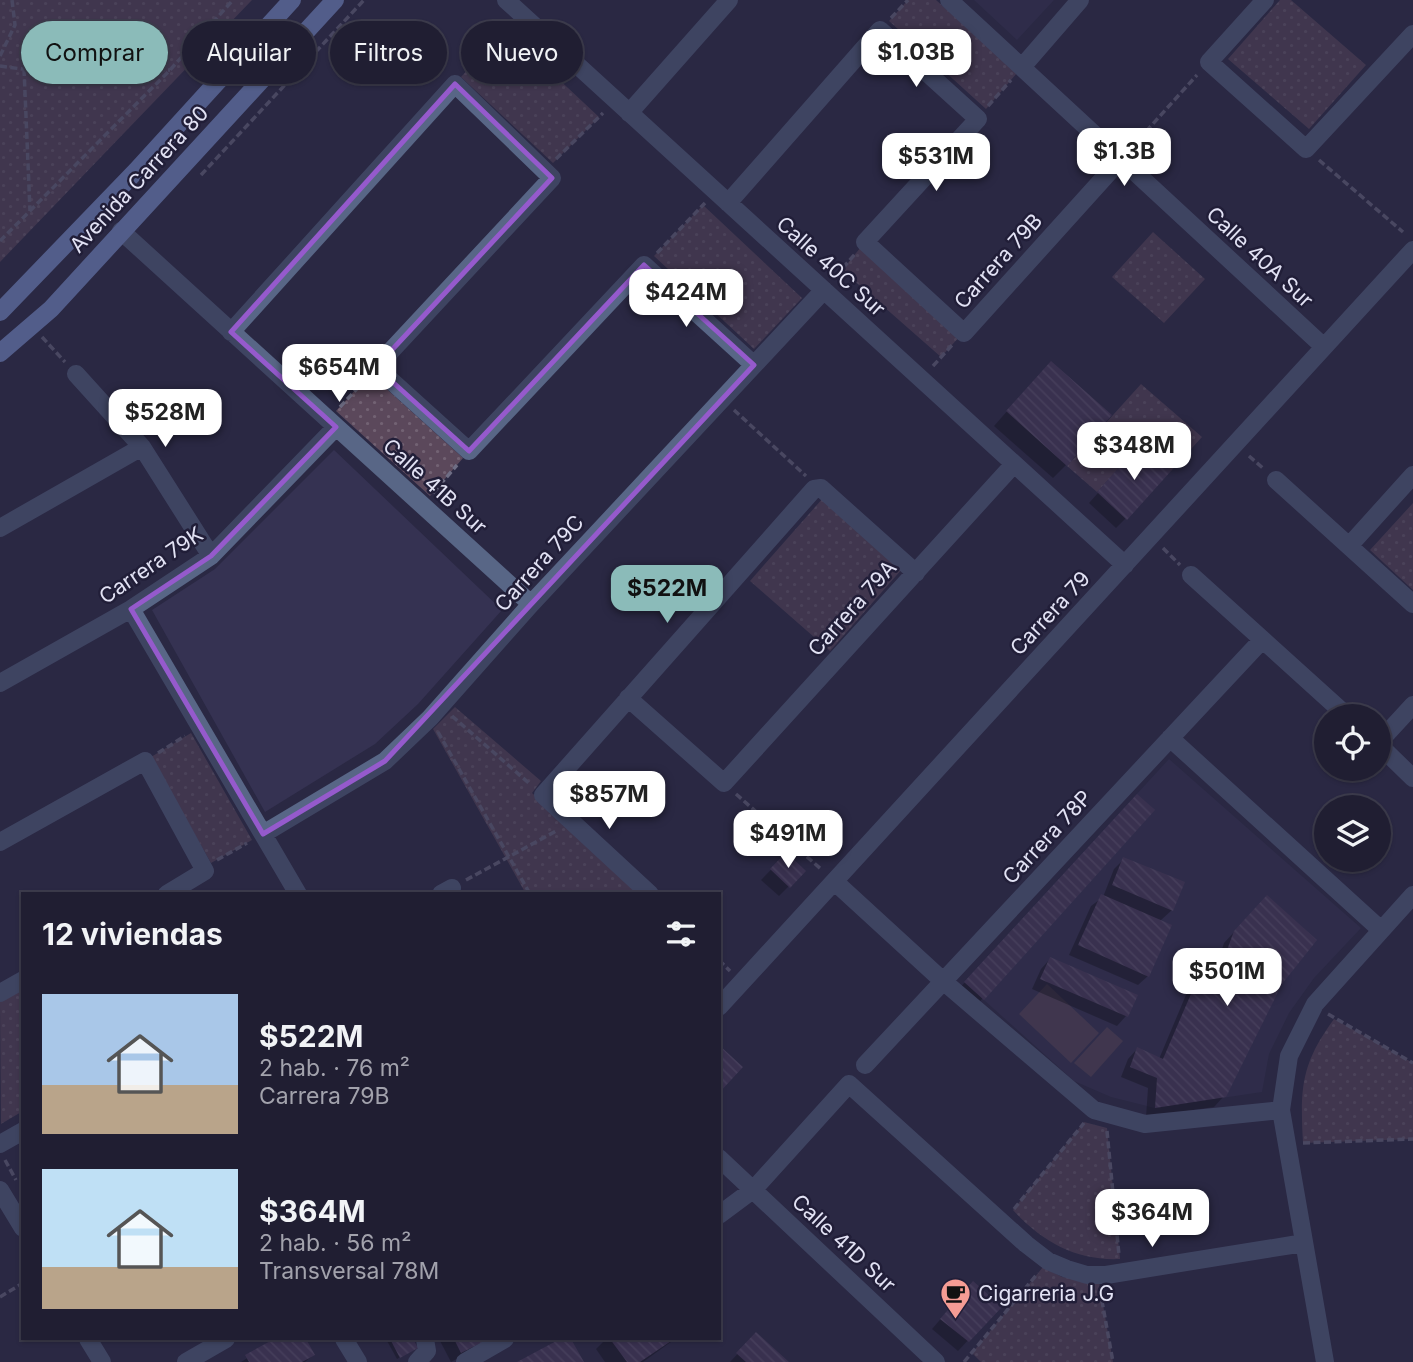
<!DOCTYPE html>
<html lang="es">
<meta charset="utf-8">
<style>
body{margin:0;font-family:Inter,sans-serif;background:#28273a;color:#f1f3f6;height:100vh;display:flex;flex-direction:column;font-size:26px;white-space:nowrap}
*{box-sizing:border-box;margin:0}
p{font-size:23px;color:#a2a2ac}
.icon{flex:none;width:38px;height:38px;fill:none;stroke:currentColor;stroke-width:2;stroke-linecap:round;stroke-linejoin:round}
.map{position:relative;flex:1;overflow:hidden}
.sheet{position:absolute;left:21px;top:892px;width:700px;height:448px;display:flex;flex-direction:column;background:#201e32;border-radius:0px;box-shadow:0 2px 5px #0004,0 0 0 2px #3d3c4d}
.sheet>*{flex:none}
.banner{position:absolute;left:21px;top:21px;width:700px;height:63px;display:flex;gap:14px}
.tools{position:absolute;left:1314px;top:704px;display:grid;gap:14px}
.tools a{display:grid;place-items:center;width:77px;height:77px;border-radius:50%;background:#201e32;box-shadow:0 2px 5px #0004,0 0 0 2px #3d3c4d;font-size:35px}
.price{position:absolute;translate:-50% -60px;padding:0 16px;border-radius:14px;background:#fff;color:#222;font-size:23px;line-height:46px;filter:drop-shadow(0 2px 4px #0008)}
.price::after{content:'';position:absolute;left:50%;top:42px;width:21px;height:16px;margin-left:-10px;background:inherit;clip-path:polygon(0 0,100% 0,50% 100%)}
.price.active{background:#8bbbb9;color:#111}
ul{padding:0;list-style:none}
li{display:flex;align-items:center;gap:21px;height:175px;padding:0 21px}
li span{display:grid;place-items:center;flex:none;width:196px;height:140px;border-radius:0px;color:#555}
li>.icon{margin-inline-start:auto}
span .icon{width:84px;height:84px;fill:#fffc;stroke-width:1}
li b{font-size:30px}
h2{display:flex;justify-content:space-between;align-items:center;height:84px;padding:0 21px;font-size:30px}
.chip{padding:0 24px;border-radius:32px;background:#201e32;box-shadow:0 2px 5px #0004,0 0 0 2px #3d3c4d;font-size:24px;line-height:63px}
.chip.active{background:#8bbbb9;color:#111}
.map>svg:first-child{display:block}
.built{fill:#353252}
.grass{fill:#5b485b}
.park{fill:url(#park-dots)}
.shadow{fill:#0007}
.building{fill:url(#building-back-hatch)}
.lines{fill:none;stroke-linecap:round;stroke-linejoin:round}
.path{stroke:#6f6e85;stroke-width:3.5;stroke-dasharray:7 3.5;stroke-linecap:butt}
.minor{stroke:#586686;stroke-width:18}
.major{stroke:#849ee0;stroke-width:18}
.marked{fill:none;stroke:#955acc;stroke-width:5;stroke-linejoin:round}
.labels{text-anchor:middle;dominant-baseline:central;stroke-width:5;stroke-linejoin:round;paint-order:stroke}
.street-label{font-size:21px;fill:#e2e2f4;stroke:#211e38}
.poi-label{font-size:21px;fill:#e2e2f4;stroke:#211e38;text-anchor:start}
</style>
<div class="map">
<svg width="1413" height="1362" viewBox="0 0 1413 1362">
<defs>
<pattern id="park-dots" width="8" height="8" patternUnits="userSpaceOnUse" patternTransform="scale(1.75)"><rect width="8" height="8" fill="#5b485b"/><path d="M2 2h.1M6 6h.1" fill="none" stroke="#726273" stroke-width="1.8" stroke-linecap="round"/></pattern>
<pattern id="building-back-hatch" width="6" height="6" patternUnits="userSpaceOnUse" patternTransform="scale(1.75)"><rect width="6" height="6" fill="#4d3c5e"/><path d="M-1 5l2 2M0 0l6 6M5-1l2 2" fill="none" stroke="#665876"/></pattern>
</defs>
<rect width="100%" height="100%" fill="#2a2843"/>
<path class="built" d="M 974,0 L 1054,0 L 1017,40 Z
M 334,450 L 502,610 L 418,704 L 375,744 L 265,812 L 152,610 L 215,569 Z
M 1169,759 L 1361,928 L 1314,978 L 1289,1013 L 1269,1054 L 1262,1092 L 1155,1108 L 1111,1097 L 1074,1081 L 964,982 Z"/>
<path class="grass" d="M 1047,984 L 1099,1033 L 1071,1063 L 1019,1014 Z
M 1107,1027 L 1123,1041 L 1091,1077 L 1074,1063 Z"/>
<path class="park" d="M 0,0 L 252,0 L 0,262 Z
M 908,0 L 936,0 L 1017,73 L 986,109 L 889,21 Z
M 1280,0 L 1291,0 L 1366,65 L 1309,129 L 1228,59 Z
M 505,29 L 599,117 L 553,163 L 461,77 Z
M 703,205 L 802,298 L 754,349 L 654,256 Z
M 1153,232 L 1205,279 L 1164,323 L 1112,277 Z
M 861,247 L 961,335 L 941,357 L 842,270 Z
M 370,374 L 463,458 L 430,496 L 336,411 Z
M 1141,384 L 1202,437 L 1171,471 L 1140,445 L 1097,492 L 1067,466 Z
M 823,498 L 903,568 L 830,651 L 750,581 Z
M 1413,503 L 1413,590 L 1370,550 Z
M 455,707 L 541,781 L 532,793 L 641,894 L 526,894 L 433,729 Z
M 191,733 L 252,840 L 211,863 L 151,757 Z
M 23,989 L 23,1111 L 1,1124 L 0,1002 Z
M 1334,1019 L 1413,1063 L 1413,1139 L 1303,1143 C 1300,1088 1301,1064 1334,1019 Z
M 1084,1122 L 1107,1128 L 1120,1259 C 1077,1261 1042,1242 1013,1210 Z
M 1043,1267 L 1062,1277 L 1099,1282 L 1113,1362 L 981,1362 L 972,1353 Z"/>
<path class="shadow" d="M 1038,376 L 1066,465 L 1053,478 L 994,426 Z
M 1131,456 L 1126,518 L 1116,528 L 1089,503 Z
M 1127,806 L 1152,810 L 973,1009 L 955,993 Z
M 786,854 L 804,871 L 779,896 L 761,880 Z
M 1124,859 L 1172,910 L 1160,921 L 1148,976 L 1138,985 L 1069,955 L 1091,906 L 1103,897 L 1114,869 Z
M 1257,907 L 1281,983 L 1224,1096 L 1214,1107 L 1146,1117 L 1148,1088 L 1121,1077 L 1128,1059 L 1137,1049 L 1159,1059 L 1199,964 L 1209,954 L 1219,958 L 1224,943 Z
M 1050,959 L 1135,996 L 1126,1016 L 1117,1026 L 1032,989 L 1041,969 Z
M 963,1293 L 999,1307 L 958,1351 L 932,1329 Z
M 756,1334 L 786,1362 L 730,1362 Z
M 278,1339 L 304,1339 L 313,1355 L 305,1362 L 241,1362 Z
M 386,1339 L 411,1339 L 416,1348 L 397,1359 Z
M 439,1339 L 495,1339 L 451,1362 Z
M 606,1339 L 675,1339 L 643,1362 L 605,1362 L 596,1349 Z"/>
<path class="building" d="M 1051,361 L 1112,415 L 1067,466 L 1006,411 Z
M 1140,444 L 1171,471 L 1127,520 L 1097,492 Z
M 1137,794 L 1155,810 L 984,1000 L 964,982 Z
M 786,852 L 806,871 L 790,888 L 770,869 Z
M 1123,857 L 1185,882 L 1173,911 L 1112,885 Z
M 1101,894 L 1172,925 L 1149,977 L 1078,945 Z
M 1267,895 L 1317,940 L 1282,984 L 1226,1097 L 1155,1108 L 1157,1078 L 1130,1067 L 1137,1047 L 1163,1059 L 1209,952 L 1224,958 L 1234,931 Z
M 1050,957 L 1138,995 L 1128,1017 L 1040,979 Z
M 719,1045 L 743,1067 L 719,1093 Z
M 973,1281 L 1002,1307 L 969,1342 L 940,1319 Z
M 756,1332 L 789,1362 L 746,1362 L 736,1353 Z
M 274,1339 L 306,1339 L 315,1355 L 302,1362 L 249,1362 L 245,1355 Z
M 390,1339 L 413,1339 L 418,1348 L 400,1358 Z
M 454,1339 L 489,1339 L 461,1353 Z
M 560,1339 L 571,1339 L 584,1362 L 517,1362 Z
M 610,1339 L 674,1339 L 640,1362 L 627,1362 Z"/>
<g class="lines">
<path class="path" d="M 891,18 L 908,0
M 0,56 L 15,25 L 12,0
M 0,66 L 44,72
M 24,69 L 30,211
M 105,71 L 170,70
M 466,72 L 508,26
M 988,106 L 1011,80
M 1132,147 L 1197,75
M 556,159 L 603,113
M 1319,160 L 1403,232
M 201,175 L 364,0
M 0,241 L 170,70 L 233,0
M 657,253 L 705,203
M 836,276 L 855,254
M 42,337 L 65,362
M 933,366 L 953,344
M 340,407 L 366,379
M 734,410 L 806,476
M 1249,456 L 1264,469
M 433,493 L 457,465
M 1163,548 L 1180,565
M 452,716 L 531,785
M 438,732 L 530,894
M 158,753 L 185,736
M 736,794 L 822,870
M 217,860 L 247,843
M 466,880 L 558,830
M 719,960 L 730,971
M 1328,1014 L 1413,1063
M 1107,1131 L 1119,1255
M 1303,1143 L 1413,1139
M 5,1160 L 16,1180
M 1014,1209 L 1084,1123
M 1100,1290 L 1113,1362
M 0,1297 L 23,1283
M 964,1362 L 1038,1273"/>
<path class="minor" d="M 506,0 L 1125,565
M 949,0 L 1324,347
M 1265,0 L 1209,62 L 1306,149 L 1413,34
M 1022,67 L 1080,0
M 629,113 L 729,0
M 728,203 L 880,30 L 978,119 L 865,242 L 964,333 L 1121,159
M 121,231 L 531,604
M 231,332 L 455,84 L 552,178 L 376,367 L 469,451 L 644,265 L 754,365
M 76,374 L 142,447 L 211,556
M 1276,480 L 1413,604
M 0,528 L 142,447
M 1349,546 L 1413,475
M 1191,575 L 1347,716
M 131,609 L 298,894
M 0,683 L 131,609 L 211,556 L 336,427
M 628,698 L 724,783 L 1014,464
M 1170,738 L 1381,930
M 1379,742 L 1413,705
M 1379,745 L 1413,778
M 263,834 L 385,761 L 430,718 L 531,604 L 824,290
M 0,842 L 145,761 L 205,871 L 167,894
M 835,882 L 943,981 L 1094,1110 L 1145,1124 L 1281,1110
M 441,894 L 452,888
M 650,894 L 543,795 L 814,489 L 821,488 L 916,573
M 0,993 L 23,980
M 719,1007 L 1413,250
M 865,1065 L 1262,640
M 0,1144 L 23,1131
M 719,1158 L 936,1362
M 0,1190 L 23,1228
M 719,1215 L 754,1189 L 849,1084 L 1026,1244 L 1048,1261 L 1067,1269 L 1087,1275 L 1106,1275 L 1304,1243
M 88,1339 L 102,1362
M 344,1339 L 358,1362
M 186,1362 L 226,1339
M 417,1362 L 427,1351 L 425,1339
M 465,1362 L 505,1339
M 1325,1362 L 1281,1110 L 1289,1056 L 1315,1004 L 1413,895"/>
<path class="major" d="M 0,312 L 136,171 L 292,0
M 0,353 L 51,309 L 335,0"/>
</g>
<path d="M0 0H1413V1362H0ZM 455,84 L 552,178 L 376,367 L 469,451 L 644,265 L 754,365 L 385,761 L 263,834 L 131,609 L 211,556 L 336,427 L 231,332 Z" fill="#2a2843" fill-opacity=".55" fill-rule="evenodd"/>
<path class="marked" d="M 455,84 L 552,178 L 376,367 L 469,451 L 644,265 L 754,365 L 385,761 L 263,834 L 131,609 L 211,556 L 336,427 L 231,332 Z"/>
<defs>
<symbol id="cafe-pin" viewBox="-11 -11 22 30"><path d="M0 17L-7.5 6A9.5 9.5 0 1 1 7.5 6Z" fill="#f59c94" stroke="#211e38"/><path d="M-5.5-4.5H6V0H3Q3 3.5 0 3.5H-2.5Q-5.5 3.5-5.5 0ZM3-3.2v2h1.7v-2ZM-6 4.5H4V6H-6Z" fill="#111"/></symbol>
</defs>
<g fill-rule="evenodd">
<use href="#cafe-pin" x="938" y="1276" width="35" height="47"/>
</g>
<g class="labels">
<g class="street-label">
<text transform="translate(139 179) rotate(-47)">Avenida Carrera 80</text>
<text transform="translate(1260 257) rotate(43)">Calle 40A Sur</text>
<text transform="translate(998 261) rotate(-48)">Carrera 79B</text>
<text transform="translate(831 266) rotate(42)">Calle 40C Sur</text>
<text transform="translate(435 486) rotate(42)">Calle 41B Sur</text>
<text transform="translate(539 563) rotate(-48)">Carrera 79C</text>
<text transform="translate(151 565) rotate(-34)">Carrera 79K</text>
<text transform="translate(852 608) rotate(-48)">Carrera 79A</text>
<text transform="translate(1050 613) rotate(-47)">Carrera 79</text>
<text transform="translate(1047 837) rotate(-47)">Carrera 78P</text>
<text transform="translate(844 1243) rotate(43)">Calle 41D Sur</text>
</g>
<g class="poi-label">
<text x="978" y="1293">Cigarreria J.G</text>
</g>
</g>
</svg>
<div class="tools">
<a><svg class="icon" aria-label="locate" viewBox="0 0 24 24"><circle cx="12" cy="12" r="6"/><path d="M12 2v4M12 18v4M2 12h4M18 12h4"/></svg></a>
<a><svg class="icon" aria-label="layers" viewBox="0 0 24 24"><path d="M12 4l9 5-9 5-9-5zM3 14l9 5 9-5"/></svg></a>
</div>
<b class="price" style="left:916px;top:89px">$1.03B</b>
<b class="price" style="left:1124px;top:188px">$1.3B</b>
<b class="price" style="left:936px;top:193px">$531M</b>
<b class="price" style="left:686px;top:329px">$424M</b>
<b class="price" style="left:339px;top:404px">$654M</b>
<b class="price" style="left:165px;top:449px">$528M</b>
<b class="price" style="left:1134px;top:482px">$348M</b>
<b class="price active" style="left:667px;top:625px">$522M</b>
<b class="price" style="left:609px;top:831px">$857M</b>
<b class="price" style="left:788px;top:870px">$491M</b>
<b class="price" style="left:1227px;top:1008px">$501M</b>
<b class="price" style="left:1152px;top:1249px">$364M</b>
<div class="banner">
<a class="chip active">Comprar</a>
<a class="chip">Alquilar</a>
<a class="chip">Filtros</a>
<a class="chip">Nuevo</a>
</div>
<section class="sheet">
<h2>12 viviendas<svg class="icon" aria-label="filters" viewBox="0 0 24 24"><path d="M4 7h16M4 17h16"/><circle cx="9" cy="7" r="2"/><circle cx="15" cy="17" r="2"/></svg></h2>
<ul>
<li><span style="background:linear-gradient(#a9c7e8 65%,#b9a48a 0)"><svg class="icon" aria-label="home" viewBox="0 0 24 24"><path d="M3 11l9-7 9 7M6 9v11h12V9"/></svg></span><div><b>$522M</b><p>2 hab. · 76 m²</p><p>Carrera 79B</p></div></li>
<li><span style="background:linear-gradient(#bfe0f5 70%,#b9a48a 0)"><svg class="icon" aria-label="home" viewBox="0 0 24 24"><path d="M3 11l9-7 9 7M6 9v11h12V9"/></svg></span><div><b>$364M</b><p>2 hab. · 56 m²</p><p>Transversal 78M</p></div></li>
</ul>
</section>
</div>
